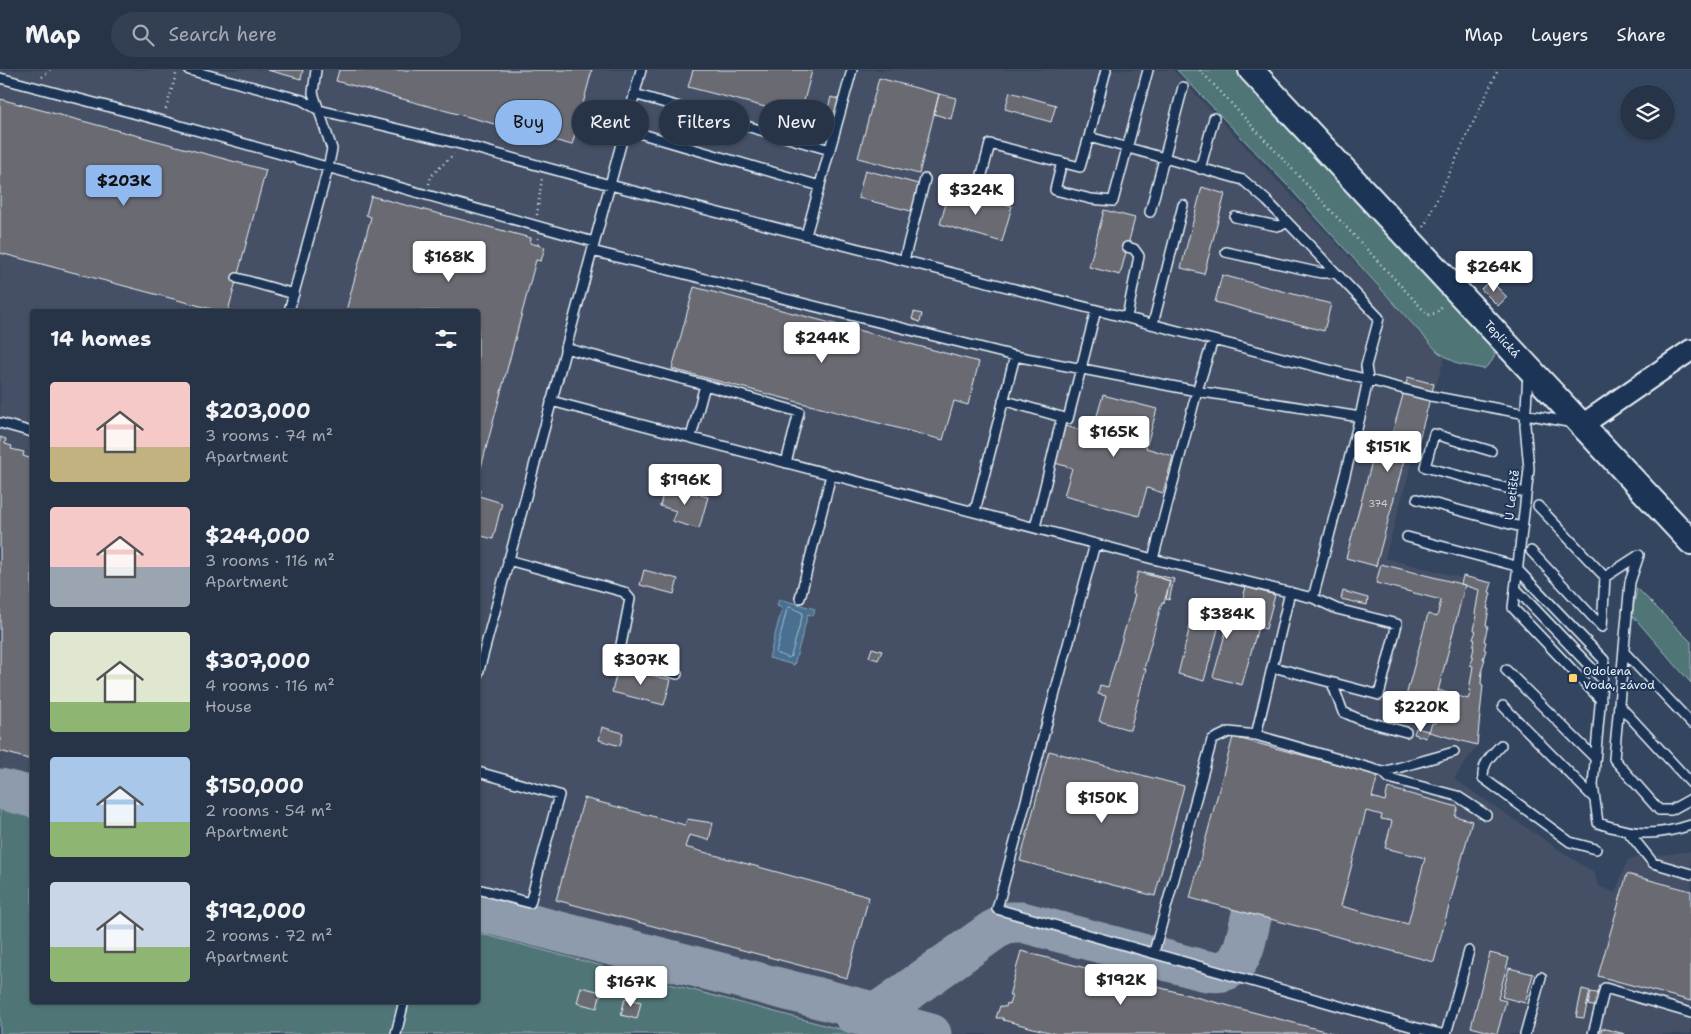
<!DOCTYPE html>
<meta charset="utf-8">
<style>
body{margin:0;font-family:"Shantell Sans",sans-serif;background:#333f52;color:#f1f3f6;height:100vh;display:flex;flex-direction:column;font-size:19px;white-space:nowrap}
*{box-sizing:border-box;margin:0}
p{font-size:16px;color:#a4aab4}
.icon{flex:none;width:28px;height:28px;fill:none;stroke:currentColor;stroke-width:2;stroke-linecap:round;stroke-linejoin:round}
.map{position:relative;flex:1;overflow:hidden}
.panel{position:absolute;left:30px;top:239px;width:450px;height:695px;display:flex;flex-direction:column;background:#273447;border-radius:5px;box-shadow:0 1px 4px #0004,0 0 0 1px #434f60}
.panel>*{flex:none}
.banner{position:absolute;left:495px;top:30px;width:475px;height:45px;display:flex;gap:10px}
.fabs{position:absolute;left:1620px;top:15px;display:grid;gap:10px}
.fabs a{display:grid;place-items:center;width:55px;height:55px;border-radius:50%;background:#273447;box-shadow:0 1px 4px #0004,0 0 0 1px #434f60;font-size:25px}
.price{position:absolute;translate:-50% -42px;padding:0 11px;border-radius:5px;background:#fff;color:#222;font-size:16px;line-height:32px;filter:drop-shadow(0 1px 2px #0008)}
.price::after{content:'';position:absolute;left:50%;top:30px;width:15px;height:11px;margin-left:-8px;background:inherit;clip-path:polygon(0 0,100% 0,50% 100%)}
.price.active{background:#90b9f0;color:#111}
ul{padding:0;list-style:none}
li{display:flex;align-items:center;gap:15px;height:125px;padding:0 20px}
li span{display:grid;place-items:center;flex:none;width:140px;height:100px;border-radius:5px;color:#555}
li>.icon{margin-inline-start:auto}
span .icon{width:60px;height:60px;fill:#fffc;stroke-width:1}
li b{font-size:21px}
h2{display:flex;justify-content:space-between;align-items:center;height:60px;padding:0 20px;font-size:21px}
.tag{padding:0 18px;border-radius:22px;background:#273447;box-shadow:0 1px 4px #0004,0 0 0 1px #434f60;font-size:18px;line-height:45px}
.tag.active{background:#90b9f0;color:#111}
header{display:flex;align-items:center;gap:30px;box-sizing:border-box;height:70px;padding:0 25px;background:#273447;border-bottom:1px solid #434f60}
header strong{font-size:24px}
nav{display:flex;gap:28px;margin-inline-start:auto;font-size:18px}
.search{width:350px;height:45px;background:#333f52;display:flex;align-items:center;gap:12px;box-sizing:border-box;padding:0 18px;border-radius:28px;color:#a4aab4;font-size:19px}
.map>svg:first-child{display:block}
.built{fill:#445065;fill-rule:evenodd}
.green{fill:#507577;stroke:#9cb3b8}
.water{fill:#486f90;stroke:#88a3ba}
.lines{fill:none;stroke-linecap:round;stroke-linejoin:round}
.shore{stroke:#a8bdce;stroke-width:1}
.taxiway{stroke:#8e9bac;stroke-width:41}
.building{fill:#6a6b73;stroke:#e8f1f8;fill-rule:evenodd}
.service-casing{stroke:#e8f1f8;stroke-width:12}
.tertiary-casing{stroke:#e8f1f8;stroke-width:24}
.secondary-casing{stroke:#e8f1f8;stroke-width:28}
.path{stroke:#e8f1f8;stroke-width:2.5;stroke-dasharray:1 4;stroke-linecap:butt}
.service{stroke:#1d3557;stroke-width:9}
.tertiary{stroke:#1d3557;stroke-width:20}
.secondary{stroke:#1d3557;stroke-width:24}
.poi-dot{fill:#ffd166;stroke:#1d3557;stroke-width:2}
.labels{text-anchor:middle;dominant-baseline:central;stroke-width:4;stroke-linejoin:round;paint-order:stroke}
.number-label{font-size:10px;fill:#c8d0d7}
.street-label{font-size:12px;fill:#e8f1f8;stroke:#1d3557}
.poi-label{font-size:12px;fill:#e8f1f8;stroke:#1d3557;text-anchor:start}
</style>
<header>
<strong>Map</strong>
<div class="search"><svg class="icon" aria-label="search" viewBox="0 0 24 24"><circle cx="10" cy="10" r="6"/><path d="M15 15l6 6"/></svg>Search here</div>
<nav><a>Map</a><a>Layers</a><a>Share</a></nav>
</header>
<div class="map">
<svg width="1691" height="964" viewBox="0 0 1691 964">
<rect width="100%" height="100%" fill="#34455f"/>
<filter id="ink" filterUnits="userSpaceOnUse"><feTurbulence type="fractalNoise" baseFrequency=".02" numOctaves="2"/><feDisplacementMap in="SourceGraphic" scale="10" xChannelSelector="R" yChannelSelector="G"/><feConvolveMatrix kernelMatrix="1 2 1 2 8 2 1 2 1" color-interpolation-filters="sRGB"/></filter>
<g filter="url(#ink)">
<path class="built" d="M 0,0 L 1173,0 L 1445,288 L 1425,347 L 1385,488 L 1491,515 L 1477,676 L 1454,709 L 1594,803 L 1599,816 L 1615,823 L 1624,798 L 1629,789 L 1691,781 L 1691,964 L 0,964 ZM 32,241 L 478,241 L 478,931 L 32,931 Z"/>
<path class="green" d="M 1177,0 L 1237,0 L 1416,193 L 1488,267 L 1495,285 L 1492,291 L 1484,299 L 1458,294 L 1438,282 L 1287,115 Z
M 1637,518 L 1691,572 L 1691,613 L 1632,545 Z
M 0,736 L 32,744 L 32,931 L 478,931 L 478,863 L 858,964 L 0,964 Z"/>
<path class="water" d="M 779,529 L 815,539 L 813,546 L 808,544 L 794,595 L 769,588 L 782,538 L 777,536 Z"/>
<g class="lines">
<path class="shore" d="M 790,537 L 803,543 L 791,586 L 789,588 L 776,583 L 787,539 Z"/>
<path class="taxiway" d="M 0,719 L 32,727
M 478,841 L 877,943 L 994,860 L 1010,852 L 1022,852 L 1202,900 C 1244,910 1244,874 1252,844
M 853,943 L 931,964"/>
</g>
<path class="building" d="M 267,0 L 303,0 L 301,9 Z
M 339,0 L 592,0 L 572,75 L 336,11 Z
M 693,0 L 807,0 L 812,1 L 800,46 L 688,17 Z
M 879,8 L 939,24 L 919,104 L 858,88 Z
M 1010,22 L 1056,35 L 1051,52 L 1005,39 Z
M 939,24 L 956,28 L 951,49 L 934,44 Z
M 831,27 L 841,30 L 834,56 L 824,53 Z
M 0,29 L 266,100 L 228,241 L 219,241 L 0,183 Z
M 814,42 L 824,45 L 822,54 L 811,52 Z
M 865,100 L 922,115 L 915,142 L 858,128 Z
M 1202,117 L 1225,124 L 1204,204 L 1181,198 Z
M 950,120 L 1012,136 L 1002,172 L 940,154 Z
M 371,126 L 531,168 L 530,173 L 545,177 L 541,191 L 536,190 L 478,409 L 478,241 L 346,241 L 371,147 L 366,145 Z
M 1104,140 L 1135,148 L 1120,205 L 1089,197 Z
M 1222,205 L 1331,234 L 1324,261 L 1215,232 Z
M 1490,210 L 1507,227 L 1498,236 L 1481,219 Z
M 694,217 L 979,292 L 968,335 L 954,331 L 943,370 L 672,299 Z
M 914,242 L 922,244 L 920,252 L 912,249 Z
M 1408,307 L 1434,314 L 1417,377 L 1408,375 L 1376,496 L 1346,488 L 1379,365 L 1391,368 Z
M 1103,325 L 1157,339 L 1146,378 L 1173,386 L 1163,423 L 1147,418 L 1139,446 L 1064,426 L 1072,398 L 1055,393 L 1065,356 L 1092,363 Z
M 0,367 L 6,369 L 5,374 L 12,376 L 11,379 L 24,382 L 23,386 L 32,389 L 32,690 L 0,681 Z
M 665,415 L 708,427 L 699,459 L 672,451 L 676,441 L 660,436 Z
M 478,420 L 480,420 L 479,426 L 502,433 L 493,469 L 478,465 Z
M 1381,494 L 1465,515 L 1431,649 L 1402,641 L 1428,544 L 1437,547 L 1441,530 L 1376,513 Z
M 644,500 L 678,509 L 674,524 L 640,515 Z
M 1138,502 L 1170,511 L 1164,533 L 1162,532 L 1144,599 L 1146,599 L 1130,660 L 1099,651 L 1106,626 L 1098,624 L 1100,615 L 1108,617 L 1135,525 L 1132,524 Z
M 1144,502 L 1174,509 L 1169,530 L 1166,529 L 1170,511 Z
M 1463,506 L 1492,513 L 1489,522 L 1491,523 L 1487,539 L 1489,539 L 1486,555 L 1488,556 L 1484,571 L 1486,572 L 1484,579 L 1486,580 L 1483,589 L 1485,589 L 1482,598 L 1481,614 L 1483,615 L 1477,675 L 1429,662 L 1432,653 L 1436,653 L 1438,646 L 1432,645 L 1438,620 L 1468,629 L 1471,621 L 1469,621 L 1473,596 L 1470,595 L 1474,587 L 1472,586 L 1474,578 L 1473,577 L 1475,570 L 1473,569 L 1476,561 L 1474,560 L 1477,545 L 1475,544 L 1479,520 L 1461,514 Z
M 1246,517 L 1275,525 L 1266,559 L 1258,557 L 1242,615 L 1213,607 L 1227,557 L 1219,555 L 1204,611 L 1178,604 L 1192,548 L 1211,553 L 1213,544 L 1237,550 Z
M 1343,521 L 1368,528 L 1367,535 L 1341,529 Z
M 872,578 L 882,581 L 878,590 L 869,587 Z
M 618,597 L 671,610 L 664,635 L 612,622 Z
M 602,657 L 623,663 L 620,676 L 599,670 Z
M 1416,658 L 1428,661 L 1426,668 L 1414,664 Z
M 1233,667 L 1378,705 L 1372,727 L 1385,731 L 1388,718 L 1458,737 L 1455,746 L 1472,751 L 1434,892 L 1190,828 ZM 1366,741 L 1382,745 L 1381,749 L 1392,751 L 1385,778 L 1425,788 L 1408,854 L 1341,836 Z
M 1049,681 L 1184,716 L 1155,826 L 1020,791 Z
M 584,728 L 685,755 L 687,749 L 713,753 L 709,770 L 689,765 L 685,777 L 869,827 L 847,908 L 556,830 Z
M 1627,804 L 1691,821 L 1691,931 L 1598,906 Z
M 1021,881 L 1336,964 L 1056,964 L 1003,950 L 1003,948 L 996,948 L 1000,936 L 1006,937 L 1007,933 L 1009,934 L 1012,926 L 1009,926 Z
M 1490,883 L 1509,888 L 1498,929 L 1506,931 L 1497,964 L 1471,957 Z
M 1509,898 L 1533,904 L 1525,933 L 1502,927 Z
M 581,917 L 601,922 L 597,938 L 577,933 Z
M 1582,919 L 1590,921 L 1584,948 L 1576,947 Z
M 1591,922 L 1601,924 L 1598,937 L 1588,935 Z
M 625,928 L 641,932 L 637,949 L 621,945 Z
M 1602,958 L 1625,964 L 1600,964 Z"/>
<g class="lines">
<defs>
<path id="service" d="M 189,0 L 302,30 L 319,40 L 464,75 L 610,115 L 1431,326 L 1573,353
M 0,8 L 163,51 L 594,172
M 634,24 L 830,80
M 625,59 L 820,116
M 1062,92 L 1055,120 L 1091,129 L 1113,131 L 1148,0
M 1200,99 L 1214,48
M 980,112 L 990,74 L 1080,97 L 1089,67
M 1150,142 L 1183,17
M 1235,147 L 1277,156 L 1288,153
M 806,165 L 852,0
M 592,181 L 1015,286 L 1197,321 L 1360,347
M 1226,182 L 1321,203 L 1335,203
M 904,190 L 925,109
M 237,208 L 294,224
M 289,241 L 328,98 L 332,79 L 313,23 L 316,0
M 1127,247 L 1139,186 L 1134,179 L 1127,177
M 1153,254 L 1183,135
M 565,278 L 705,315 L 691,367
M 1528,303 L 1525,355 L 1529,399 L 1513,538 L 1601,630
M 705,315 L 799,342 L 786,393
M 1003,330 L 1068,349 L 1096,240
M 551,331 L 1153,489 L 1313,528 L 1360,347 L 1368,309 L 1366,296 L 1379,248 L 1267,131 L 1243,110 L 1089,67 L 1106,0
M 0,353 L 32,362
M 1491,381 L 1434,364 L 1425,397 L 1525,423
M 1417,429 L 1521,457
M 1538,436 L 1605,507 L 1639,485 L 1630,512 L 1614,689 L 1659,740 L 1671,740 L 1691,729
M 975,441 L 1015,286
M 1035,457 L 1062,347
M 1407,467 L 1516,496
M 1095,474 L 997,839 L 1417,958 L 1416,964
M 1531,481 L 1602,557 L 1605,507
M 1153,489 L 1197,321 L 1213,270
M 508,490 L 624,522 L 630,529 L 619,585 L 621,589 L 677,604
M 1516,498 L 1604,590 L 1593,715 L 1598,753 C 1634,765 1654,767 1691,755
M 1515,518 L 1602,609
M 800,528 L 831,405
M 1624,582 L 1691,653
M 1273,597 L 1379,625 L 1397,554 L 1337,539 L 1313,528
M 1506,600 L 1595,688
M 478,604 L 641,0
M 1332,613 L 1343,642 L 1361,650 L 1406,662
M 1619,635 L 1691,713
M 1503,636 L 1594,728
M 1256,665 L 1290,522
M 1501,675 C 1492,685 1482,693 1483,708 L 1570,772 L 1596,779
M 478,702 L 559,725 L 530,833 L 478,819
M 1383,702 L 1389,708 L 1457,726 L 1486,745
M 1629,763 L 1653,793 L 1691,804
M 1154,882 L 1212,670 L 1229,662 L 1256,665 L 1383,702 L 1454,682
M 1417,958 L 1441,964
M 396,964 L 404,931
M 1446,964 L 1469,881
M 1525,964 L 1541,907
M 1593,964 L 1605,918 L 1691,943"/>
<path id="tertiary" d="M 1582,355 L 1691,280"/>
<path id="secondary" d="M 1251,0 L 1691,472"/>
</defs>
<use href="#service" class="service-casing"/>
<use href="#tertiary" class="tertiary-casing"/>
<use href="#secondary" class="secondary-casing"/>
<path class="path" d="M 1200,0 L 1428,245 L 1436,243 L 1443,235
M 42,7 L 50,0
M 166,39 L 177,1
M 429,114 L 431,106 L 454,84
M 537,145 L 542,108
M 1424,157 L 1498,0
M 538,168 L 539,176"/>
<use href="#service" class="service"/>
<use href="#tertiary" class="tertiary"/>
<use href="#secondary" class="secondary"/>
</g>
</g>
<rect class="poi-dot" x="1568" y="603" width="10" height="10" rx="2.5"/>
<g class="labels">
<g class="number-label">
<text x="1378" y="433">374</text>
</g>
<g class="street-label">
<text transform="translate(1502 269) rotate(47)">Teplická</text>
<text transform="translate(1512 425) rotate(-83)">U Letiště</text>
</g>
<g class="poi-label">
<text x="1583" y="601">Odolena<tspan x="1583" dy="14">Voda, závod</tspan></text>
</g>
</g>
</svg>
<div class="fabs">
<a><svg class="icon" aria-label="layers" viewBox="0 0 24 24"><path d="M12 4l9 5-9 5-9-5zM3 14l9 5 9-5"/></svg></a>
</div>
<b class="price active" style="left:124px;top:137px">$203K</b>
<b class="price" style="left:976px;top:146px">$324K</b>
<b class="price" style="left:449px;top:213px">$168K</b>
<b class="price" style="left:1494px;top:223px">$264K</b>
<b class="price" style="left:822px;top:294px">$244K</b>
<b class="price" style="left:1114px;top:388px">$165K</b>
<b class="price" style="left:1388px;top:403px">$151K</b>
<b class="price" style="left:685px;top:436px">$196K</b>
<b class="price" style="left:1227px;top:570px">$384K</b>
<b class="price" style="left:641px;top:616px">$307K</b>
<b class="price" style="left:1421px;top:663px">$220K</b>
<b class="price" style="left:1102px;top:754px">$150K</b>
<b class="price" style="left:1121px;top:936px">$192K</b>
<b class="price" style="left:631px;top:938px">$167K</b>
<div class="banner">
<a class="tag active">Buy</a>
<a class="tag">Rent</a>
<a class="tag">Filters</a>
<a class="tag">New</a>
</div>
<section class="panel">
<h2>14 homes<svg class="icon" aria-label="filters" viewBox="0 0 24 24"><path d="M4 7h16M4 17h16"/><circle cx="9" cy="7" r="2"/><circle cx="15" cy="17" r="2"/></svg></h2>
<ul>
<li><span style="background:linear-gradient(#f6c9c9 65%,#c2b280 0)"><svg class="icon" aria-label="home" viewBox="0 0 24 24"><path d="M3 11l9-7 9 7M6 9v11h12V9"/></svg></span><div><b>$203,000</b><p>3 rooms · 74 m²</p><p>Apartment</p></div></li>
<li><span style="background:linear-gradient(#f6c9c9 60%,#9aa5b1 0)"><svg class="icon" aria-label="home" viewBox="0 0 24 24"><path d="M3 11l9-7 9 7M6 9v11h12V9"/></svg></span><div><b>$244,000</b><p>3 rooms · 116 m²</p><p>Apartment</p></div></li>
<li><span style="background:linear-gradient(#dfe7d0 70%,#8fb573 0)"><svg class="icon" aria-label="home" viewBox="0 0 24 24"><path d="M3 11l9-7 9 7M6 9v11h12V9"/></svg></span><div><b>$307,000</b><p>4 rooms · 116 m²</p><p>House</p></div></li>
<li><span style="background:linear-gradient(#a9c7e8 65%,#8fb573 0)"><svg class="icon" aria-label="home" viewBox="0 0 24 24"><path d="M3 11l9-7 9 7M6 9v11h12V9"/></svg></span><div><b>$150,000</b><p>2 rooms · 54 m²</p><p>Apartment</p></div></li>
<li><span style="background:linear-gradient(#c9d6e8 65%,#8fb573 0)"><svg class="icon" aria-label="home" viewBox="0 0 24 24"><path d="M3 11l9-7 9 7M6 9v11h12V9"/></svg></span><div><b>$192,000</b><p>2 rooms · 72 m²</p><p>Apartment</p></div></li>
</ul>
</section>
</div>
